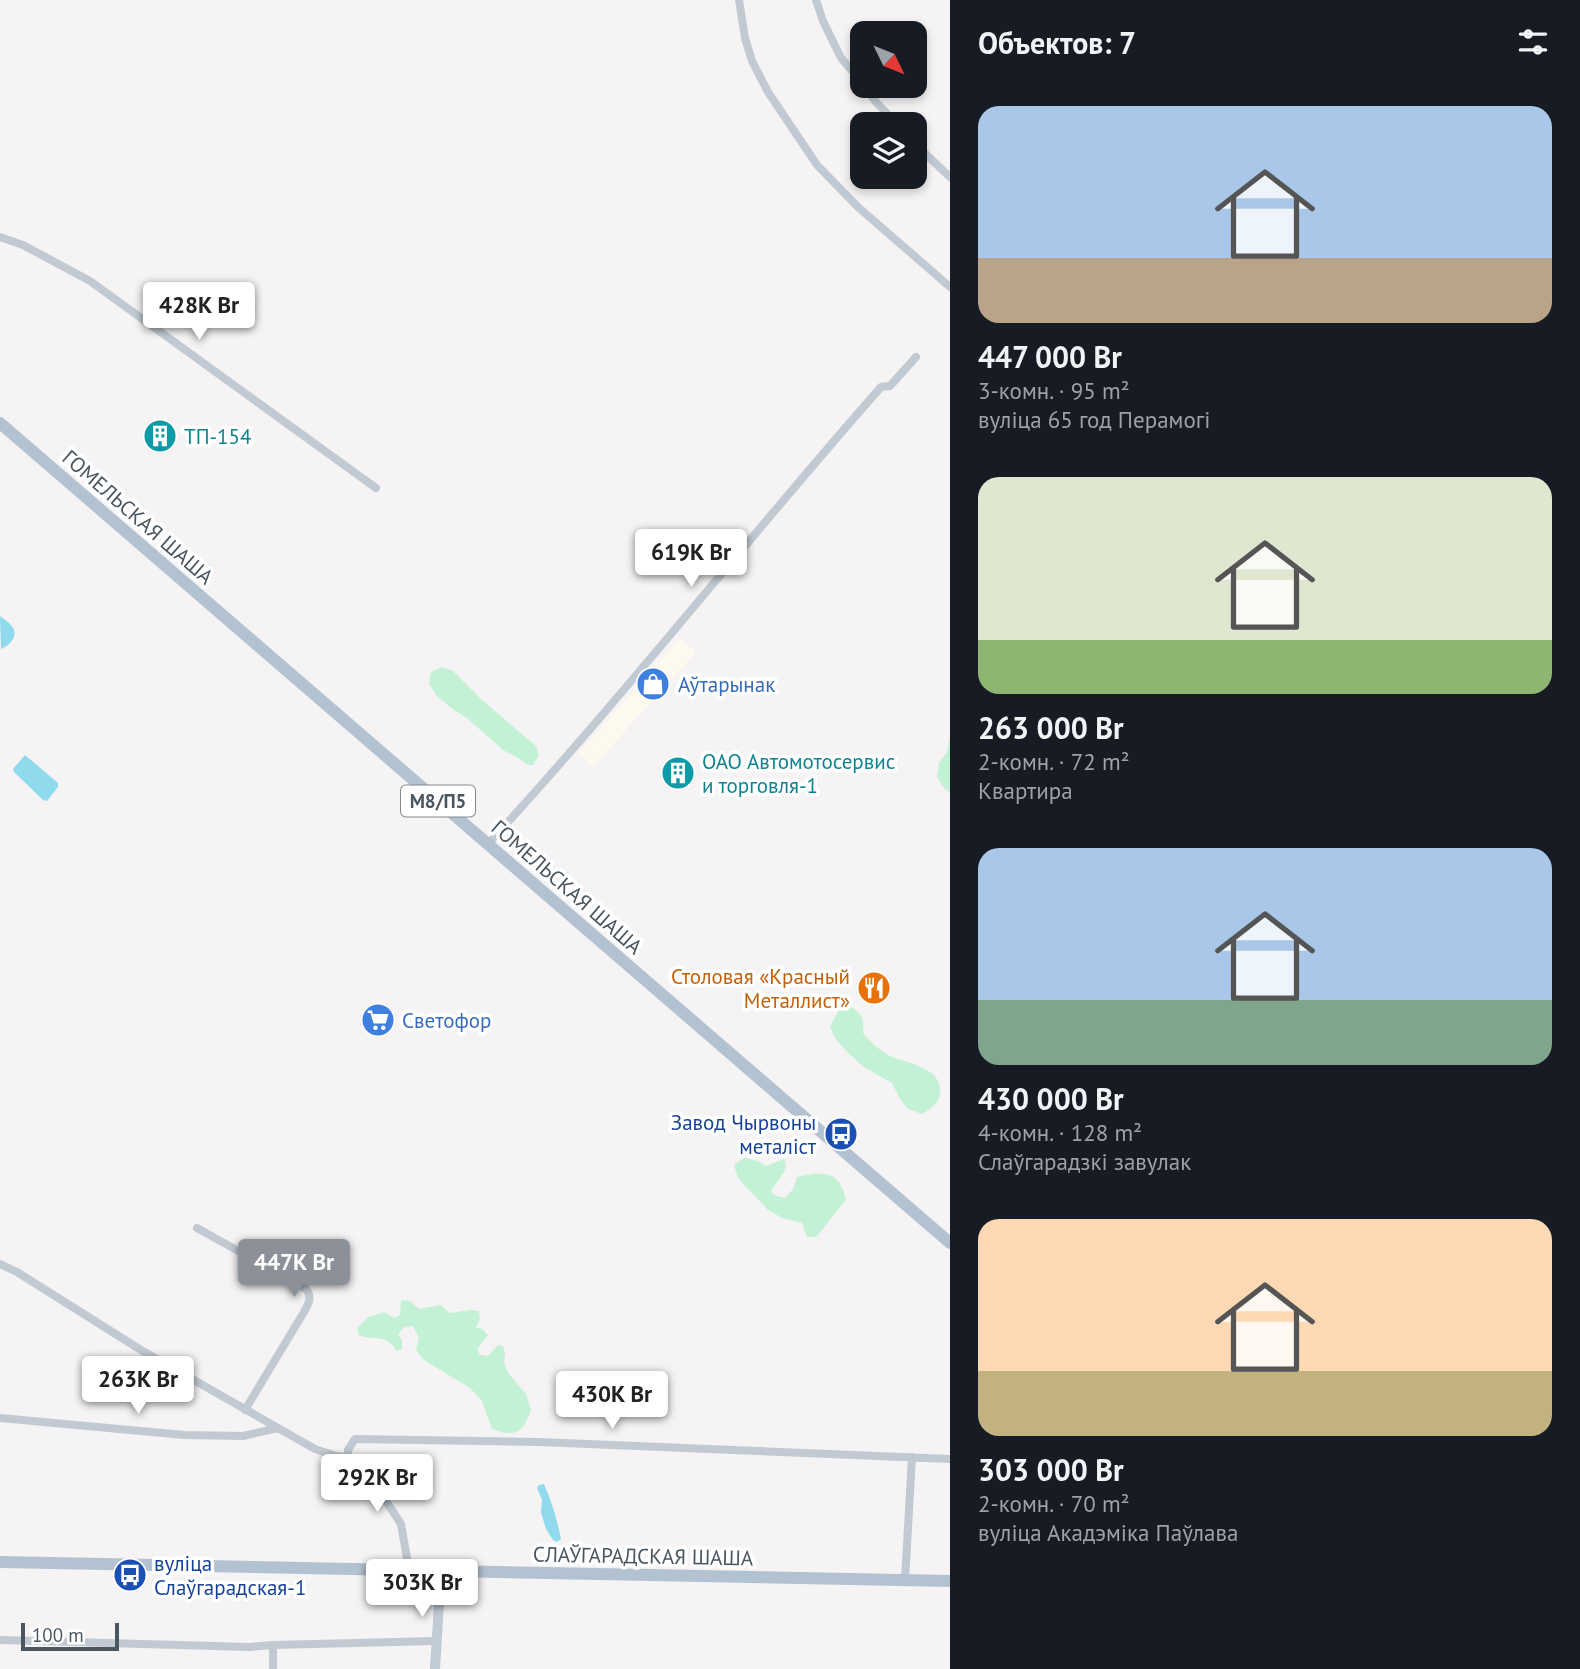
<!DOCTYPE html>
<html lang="ru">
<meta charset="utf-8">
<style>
body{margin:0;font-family:"PT Sans",sans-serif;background:#242831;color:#f1f3f6;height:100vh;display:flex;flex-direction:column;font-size:26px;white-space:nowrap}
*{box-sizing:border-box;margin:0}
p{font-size:23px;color:#9ea1a6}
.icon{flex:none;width:38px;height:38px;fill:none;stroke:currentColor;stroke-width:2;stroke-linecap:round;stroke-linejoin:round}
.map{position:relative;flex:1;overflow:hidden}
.panel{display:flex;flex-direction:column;background:#171b24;width:630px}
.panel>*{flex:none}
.needle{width:46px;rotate:133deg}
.buttons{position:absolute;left:850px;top:21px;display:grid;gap:14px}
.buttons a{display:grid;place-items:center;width:77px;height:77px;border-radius:14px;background:#171b24;box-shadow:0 4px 10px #0003;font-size:35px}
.scale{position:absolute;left:21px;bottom:18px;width:98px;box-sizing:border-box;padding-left:7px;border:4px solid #4a5661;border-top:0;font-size:19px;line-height:24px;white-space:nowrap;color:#4a5661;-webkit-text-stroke:5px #fff;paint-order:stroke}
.price{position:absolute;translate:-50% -60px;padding:0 16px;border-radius:7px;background:#fff;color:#222;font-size:23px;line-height:46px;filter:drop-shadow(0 2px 4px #0008)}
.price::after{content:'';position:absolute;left:50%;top:42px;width:21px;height:16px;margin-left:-10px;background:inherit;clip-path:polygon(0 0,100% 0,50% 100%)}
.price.active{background:#8c9099;color:#fff}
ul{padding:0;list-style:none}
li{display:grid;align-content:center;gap:14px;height:371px;padding:0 28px}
li span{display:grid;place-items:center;height:217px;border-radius:21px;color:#555}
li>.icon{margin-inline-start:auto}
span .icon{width:126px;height:126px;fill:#fffc;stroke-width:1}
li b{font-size:30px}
h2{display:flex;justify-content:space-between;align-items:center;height:84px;padding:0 28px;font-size:30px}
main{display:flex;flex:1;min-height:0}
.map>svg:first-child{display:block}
.commercial{fill:#fdf9ef}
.green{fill:#c3f1d5}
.water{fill:#90daee}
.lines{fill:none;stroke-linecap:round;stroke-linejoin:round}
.street{stroke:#c1cad2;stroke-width:8}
.secondary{stroke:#c1cbd6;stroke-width:10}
.primary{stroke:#b3c2d1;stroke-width:12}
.labels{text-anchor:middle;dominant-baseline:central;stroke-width:7;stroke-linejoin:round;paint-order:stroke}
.shield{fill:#fff;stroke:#808990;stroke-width:2}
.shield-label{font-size:19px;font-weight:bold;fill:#4a5661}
.culture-label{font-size:21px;fill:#0d838f;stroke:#fff;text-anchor:start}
.street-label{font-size:21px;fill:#4a5661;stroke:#fff}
.shop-label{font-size:21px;fill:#366cbe;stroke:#fff;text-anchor:start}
.food-label{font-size:21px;fill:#c56008;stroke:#fff;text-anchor:end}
.transit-label{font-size:21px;fill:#164399;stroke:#fff;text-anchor:end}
</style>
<main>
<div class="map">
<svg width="950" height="1669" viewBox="0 0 950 1669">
<rect width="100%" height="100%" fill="#f5f3f3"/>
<path class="commercial" d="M 680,638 L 696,652 L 593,767 L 578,753 Z"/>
<path class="green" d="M 442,667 L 453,671 L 482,700 L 536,746 L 539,755 L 533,765 L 528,765 L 517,757 L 503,750 L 467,718 L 451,708 L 436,695 L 429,683 L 431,672 Z
M 950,736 L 950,793 L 944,788 L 937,777 L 939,763 L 947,752 Z
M 847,1005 C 861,1013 865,1017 863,1033 C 871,1042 878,1049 888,1055 C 904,1063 939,1066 940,1089 C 941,1102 932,1108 922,1114 L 908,1109 L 900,1099 L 892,1083 L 864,1067 L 848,1053 L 835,1038 L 830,1027 L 838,1011 Z
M 744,1158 L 758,1161 L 766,1166 L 784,1159 C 791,1171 776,1179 771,1192 L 776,1196 L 785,1198 L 793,1189 L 797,1177 C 823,1172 839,1169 846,1200 L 816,1237 L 807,1237 L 802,1223 L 782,1218 L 768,1210 L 738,1178 L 734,1165 Z
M 401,1300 L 410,1301 L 419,1309 L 441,1305 L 450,1313 L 471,1310 L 479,1311 L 480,1319 L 476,1328 L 482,1329 L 488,1335 L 477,1349 L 480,1355 L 488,1356 L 498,1345 L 503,1346 L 505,1353 L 504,1362 L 508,1373 L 526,1394 L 531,1410 C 523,1433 515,1438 492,1429 L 482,1401 L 470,1388 L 424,1360 L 416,1350 L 419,1338 L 413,1326 L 403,1328 L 398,1335 L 402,1340 L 402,1349 L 397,1351 C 385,1332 375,1342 359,1335 L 357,1328 L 368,1317 L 384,1312 L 394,1318 L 400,1315 Z"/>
<path class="water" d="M 0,616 C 4,619 13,625 14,630 C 17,639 7,647 1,649 Z
M 25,755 L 58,783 L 58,787 L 47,801 L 43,800 L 14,772 L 13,769 Z
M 544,1484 C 552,1502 557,1520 561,1539 L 557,1542 L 553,1540 L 546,1529 L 541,1513 L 542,1500 L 537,1488 L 539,1485 Z"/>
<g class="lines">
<path class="street" d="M 739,0 L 745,38 L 752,61 L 768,92 L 817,165 L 858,207 L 950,287
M 816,0 L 823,21 L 841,58 L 863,83
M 864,86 L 876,102 L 897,124
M 915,144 L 950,177
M 0,237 L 23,245 L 90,281 L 376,488
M 488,844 C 624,696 748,538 881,387 L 890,386 L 916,357
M 197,1228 L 305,1288 C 313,1296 309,1303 304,1312 L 245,1410
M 0,1264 L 17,1272 L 141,1350 L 315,1449 L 336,1456 L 348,1457
M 0,1418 L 184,1435 L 243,1436 L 278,1428
M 409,1570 L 401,1524 L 386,1501 L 348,1457 L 348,1450 L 355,1439 L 539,1442 L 950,1459
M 905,1580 L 912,1457
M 0,1640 L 249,1647 L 273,1645 L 436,1641
M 273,1645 L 273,1669"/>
<path class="secondary" d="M 435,1669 L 441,1570"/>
<path class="primary" d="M 0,423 L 950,1243
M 0,1562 L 950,1581"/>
</g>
<defs>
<symbol id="building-disc" viewBox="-11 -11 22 22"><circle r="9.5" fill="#0f9aa8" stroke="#fff"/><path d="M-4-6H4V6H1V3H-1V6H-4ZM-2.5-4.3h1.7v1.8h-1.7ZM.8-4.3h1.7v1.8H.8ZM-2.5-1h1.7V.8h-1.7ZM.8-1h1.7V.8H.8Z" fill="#fff"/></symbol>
<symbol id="shop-disc" viewBox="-11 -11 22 22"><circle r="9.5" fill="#3f7fe0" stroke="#fff"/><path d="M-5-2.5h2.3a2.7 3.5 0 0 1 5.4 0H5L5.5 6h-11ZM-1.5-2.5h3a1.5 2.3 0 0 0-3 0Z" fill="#fff"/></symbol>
<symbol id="restaurant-disc" viewBox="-11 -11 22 22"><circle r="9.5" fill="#e8710a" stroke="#fff"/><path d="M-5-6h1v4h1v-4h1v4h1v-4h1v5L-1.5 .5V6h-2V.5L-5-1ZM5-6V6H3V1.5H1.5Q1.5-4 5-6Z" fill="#fff"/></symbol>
<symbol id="supermarket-disc" viewBox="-11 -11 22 22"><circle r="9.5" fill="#3f7fe0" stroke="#fff"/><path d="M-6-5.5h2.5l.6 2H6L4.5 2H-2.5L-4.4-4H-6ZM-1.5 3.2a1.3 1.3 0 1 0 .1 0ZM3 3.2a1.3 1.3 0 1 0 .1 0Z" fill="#fff"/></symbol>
<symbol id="bus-disc" viewBox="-11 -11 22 22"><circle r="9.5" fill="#1a4fb4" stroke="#fff"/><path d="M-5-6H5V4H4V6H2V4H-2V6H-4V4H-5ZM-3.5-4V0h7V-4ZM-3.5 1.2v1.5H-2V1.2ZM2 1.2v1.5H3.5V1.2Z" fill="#fff"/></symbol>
</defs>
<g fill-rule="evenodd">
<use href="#building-disc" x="141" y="417" width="38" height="38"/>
<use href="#shop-disc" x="634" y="665" width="38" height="38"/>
<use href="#building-disc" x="659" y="754" width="38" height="38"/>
<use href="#restaurant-disc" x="855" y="969" width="38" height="38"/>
<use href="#supermarket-disc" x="359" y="1001" width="38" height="38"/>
<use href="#bus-disc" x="822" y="1115" width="38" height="38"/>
<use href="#bus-disc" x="111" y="1556" width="38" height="38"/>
</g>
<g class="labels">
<rect class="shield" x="401" y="785.5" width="74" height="31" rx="5"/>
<g class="shield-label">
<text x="438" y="801">М8/П5</text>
</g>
<g class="culture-label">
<text x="184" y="436">ТП-154</text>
<text x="702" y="761">ОАО Автомотосервис<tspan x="702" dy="24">и торговля-1</tspan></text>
</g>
<g class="street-label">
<text transform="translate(138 517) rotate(41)">ГОМЕЛЬСКАЯ ШАША</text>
<text transform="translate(567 887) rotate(41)">ГОМЕЛЬСКАЯ ШАША</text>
<text transform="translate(643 1556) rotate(1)">СЛАЎГАРАДСКАЯ ШАША</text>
</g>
<g class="shop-label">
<text x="678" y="684">Аўтарынак</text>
<text x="402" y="1020">Светофор</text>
</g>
<g class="food-label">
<text x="850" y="976">Столовая «Красный<tspan x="850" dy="24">Металлист»</tspan></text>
</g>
<g class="transit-label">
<text x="816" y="1122">Завод Чырвоны<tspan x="816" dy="24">металіст</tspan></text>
<text x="154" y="1563" text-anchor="start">вуліца<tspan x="154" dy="24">Слаўгарадская-1</tspan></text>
</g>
</g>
</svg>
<div class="buttons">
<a><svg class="needle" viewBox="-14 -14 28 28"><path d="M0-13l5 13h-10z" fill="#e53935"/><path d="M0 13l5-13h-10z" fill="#9ea1a6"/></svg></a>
<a><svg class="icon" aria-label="layers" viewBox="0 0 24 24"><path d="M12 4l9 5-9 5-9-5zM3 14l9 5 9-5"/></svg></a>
</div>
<div class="scale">100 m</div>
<b class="price" style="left:199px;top:342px">428K Br</b>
<b class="price" style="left:691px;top:589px">619K Br</b>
<b class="price active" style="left:294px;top:1299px">447K Br</b>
<b class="price" style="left:138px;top:1416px">263K Br</b>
<b class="price" style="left:612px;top:1431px">430K Br</b>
<b class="price" style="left:377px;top:1514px">292K Br</b>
<b class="price" style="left:422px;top:1619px">303K Br</b>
</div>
<section class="panel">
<h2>Объектов: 7<svg class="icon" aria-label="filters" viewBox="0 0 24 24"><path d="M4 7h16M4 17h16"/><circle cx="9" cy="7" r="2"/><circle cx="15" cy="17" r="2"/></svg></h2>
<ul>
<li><span style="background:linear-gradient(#a9c7e8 70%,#b9a48a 0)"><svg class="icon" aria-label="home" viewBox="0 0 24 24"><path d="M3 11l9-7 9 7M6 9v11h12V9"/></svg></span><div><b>447 000 Br</b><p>3-комн. · 95 m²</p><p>вуліца 65 год Перамогі</p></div></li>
<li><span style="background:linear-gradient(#dfe7d0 75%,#8fb573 0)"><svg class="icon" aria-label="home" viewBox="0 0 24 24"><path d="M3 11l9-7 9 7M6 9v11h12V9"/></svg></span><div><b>263 000 Br</b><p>2-комн. · 72 m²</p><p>Квартира</p></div></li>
<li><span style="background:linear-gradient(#a9c7e8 70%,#7fa58c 0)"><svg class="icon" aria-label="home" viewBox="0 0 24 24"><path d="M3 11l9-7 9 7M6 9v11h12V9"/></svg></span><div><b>430 000 Br</b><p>4-комн. · 128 m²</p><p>Слаўгарадзкі завулак</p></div></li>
<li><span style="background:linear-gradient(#ffd9b3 70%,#c2b280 0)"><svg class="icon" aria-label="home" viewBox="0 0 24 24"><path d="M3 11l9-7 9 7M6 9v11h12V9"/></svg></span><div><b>303 000 Br</b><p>2-комн. · 70 m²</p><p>вуліца Акадэміка Паўлава</p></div></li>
</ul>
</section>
</main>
